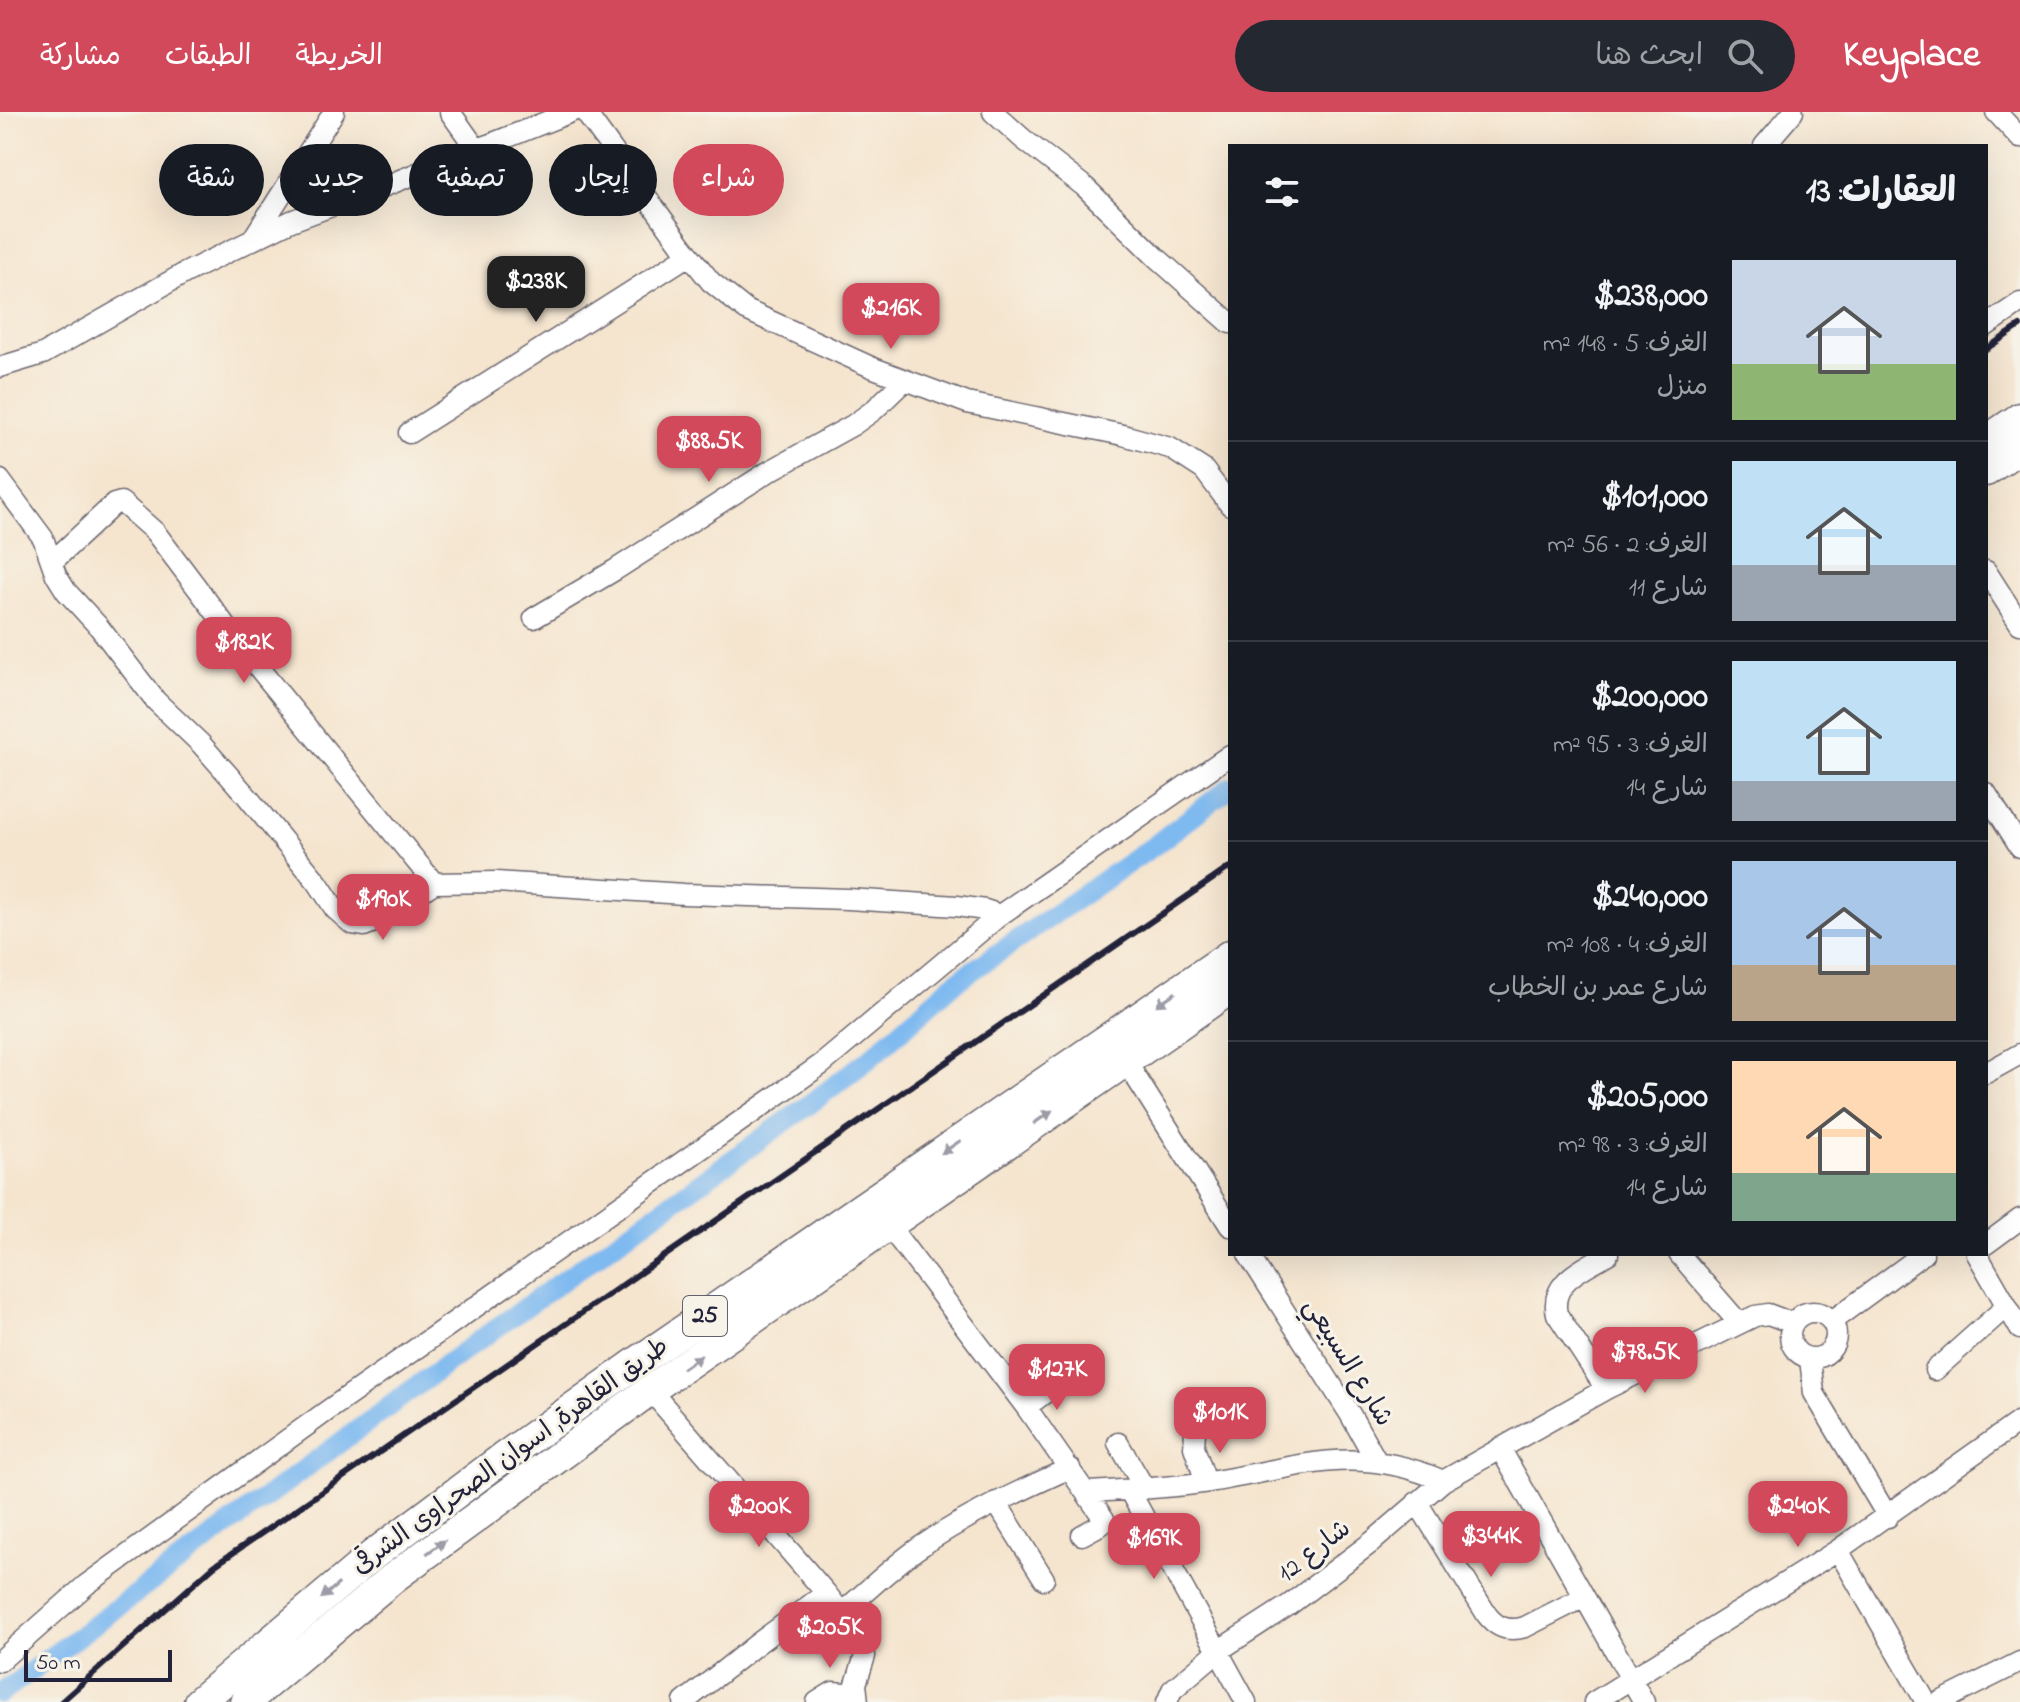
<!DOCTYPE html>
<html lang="ar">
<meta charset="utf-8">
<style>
body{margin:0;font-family:"Indie Flower","Playpen Sans Arabic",sans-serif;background:#242831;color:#f1f3f6;direction:rtl;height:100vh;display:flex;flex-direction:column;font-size:30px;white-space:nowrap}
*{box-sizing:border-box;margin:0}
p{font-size:26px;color:#9ea1a6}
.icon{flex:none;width:44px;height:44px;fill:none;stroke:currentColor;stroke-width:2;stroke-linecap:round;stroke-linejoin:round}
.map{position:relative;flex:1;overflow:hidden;direction:ltr}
.details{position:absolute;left:1228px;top:32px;width:760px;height:1112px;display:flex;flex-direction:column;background:#171b24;border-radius:0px;box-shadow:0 8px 32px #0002;direction:rtl}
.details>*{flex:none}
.banner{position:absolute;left:24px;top:32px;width:760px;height:72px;direction:rtl;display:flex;gap:16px}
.scale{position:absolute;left:24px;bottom:20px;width:148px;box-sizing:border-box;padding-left:8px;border:4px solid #22223b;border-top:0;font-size:22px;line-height:28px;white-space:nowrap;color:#22223b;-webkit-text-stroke:6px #f7f3e8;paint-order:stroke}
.price{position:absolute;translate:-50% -68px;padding:0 18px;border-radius:16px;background:#d1495b;color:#fff;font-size:26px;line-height:52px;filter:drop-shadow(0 2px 4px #0008)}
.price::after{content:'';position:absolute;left:50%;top:48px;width:24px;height:18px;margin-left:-12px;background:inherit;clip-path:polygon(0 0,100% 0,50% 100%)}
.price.active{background:#222;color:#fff}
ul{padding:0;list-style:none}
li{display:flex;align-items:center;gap:24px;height:200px;padding:0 32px}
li+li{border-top:2px solid #363941}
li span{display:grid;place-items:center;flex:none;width:224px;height:160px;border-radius:0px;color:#555}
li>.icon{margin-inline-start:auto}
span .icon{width:96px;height:96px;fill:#fffc;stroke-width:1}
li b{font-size:34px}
h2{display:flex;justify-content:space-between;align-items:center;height:96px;padding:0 32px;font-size:34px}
.tag{padding:0 28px;border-radius:36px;background:#171b24;box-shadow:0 8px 32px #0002;font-size:28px;line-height:72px}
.tag.active{background:#d1495b;color:#fff}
header{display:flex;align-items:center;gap:48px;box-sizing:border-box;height:112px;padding:0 40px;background:#d1495b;color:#fff}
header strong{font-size:38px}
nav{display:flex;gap:44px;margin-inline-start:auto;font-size:28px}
.search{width:560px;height:72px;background:#242831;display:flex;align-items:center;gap:20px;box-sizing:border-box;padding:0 28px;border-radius:44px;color:#9ea1a6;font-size:30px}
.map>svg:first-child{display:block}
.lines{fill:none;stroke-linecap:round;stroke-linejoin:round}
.canal{stroke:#7eb9f0;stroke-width:20}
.minor-casing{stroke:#6c666f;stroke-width:23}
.highway-casing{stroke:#6c666f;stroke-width:33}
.minor{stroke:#fff;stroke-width:20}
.highway{stroke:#fff;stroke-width:30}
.rail{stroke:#22223b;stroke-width:6}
.oneway{fill:#9c9ca7}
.labels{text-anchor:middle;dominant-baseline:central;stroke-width:6;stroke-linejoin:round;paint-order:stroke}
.shield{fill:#f7f3e8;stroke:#62616f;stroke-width:2}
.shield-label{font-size:24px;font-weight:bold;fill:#22223b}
.street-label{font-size:26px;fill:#22223b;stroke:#f7f3e8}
</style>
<header>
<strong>Keyplace</strong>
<div class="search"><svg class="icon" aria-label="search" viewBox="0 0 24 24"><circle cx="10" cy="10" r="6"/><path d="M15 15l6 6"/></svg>ابحث هنا</div>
<nav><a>الخريطة</a><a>الطبقات</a><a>مشاركة</a></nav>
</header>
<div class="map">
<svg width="2020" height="1590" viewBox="0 0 2020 1590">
<rect width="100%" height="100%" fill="#f7f3e8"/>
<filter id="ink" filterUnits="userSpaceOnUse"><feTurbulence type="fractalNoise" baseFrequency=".0125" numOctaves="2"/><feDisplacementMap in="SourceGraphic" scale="16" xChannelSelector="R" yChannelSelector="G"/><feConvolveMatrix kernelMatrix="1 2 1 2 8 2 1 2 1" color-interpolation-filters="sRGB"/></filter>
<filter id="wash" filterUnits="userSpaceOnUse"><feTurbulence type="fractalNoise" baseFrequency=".006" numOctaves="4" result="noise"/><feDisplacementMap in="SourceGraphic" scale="32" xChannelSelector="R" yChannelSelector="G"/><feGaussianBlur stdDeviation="1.8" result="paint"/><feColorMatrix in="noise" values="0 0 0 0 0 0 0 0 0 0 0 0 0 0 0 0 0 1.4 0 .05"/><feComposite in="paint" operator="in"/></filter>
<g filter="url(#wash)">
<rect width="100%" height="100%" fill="#f5e5cf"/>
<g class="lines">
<path class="canal" d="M 0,1582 L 464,1239 L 810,992 L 869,947 L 953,872 L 1155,733 L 1230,675"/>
</g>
</g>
<g filter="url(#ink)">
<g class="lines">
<defs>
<path id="minor" d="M 450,0 L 477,38
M 585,0 L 683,135 L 711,170 L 746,198 L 871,255 L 967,291 L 1123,323 L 1170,336 L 1204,358 L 1230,393
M 993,0 L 1023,27 L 1085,75 L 1157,146 L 1230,211
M 1996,0 L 2020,26
M 1764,34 L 1793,0
M 252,128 L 334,0
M 1986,214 L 2020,191
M 0,255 L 43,242 L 185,161 L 291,109 L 375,78 L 571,0
M 409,321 L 689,143
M 0,368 L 43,426 L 56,463 L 66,479 L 99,515 L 156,589 L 201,632 L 246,683 L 318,771 L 335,797 L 352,812 L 364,814 L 374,810 L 434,771 L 496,770 L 684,782 L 848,787 L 957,794 L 985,798 L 1000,803
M 52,450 L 114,392 L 121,390 L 155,420 L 244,538 L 434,771
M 1986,459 L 2020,512
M 534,506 L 615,458 L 768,360 L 853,313 L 874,298 L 905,268
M 1986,681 L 2020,735
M 1125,948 L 1230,1114
M 1986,961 L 2020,942
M 889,1114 L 1026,1295 L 1104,1407 L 1102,1412 L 1082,1423
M 1986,1132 L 2020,1107
M 1248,1142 L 1350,1302 L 1376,1348
M 1679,1142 L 1739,1211
M 1977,1142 L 2020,1217
M1790 1223a23 23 0 1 1 46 0a23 23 0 1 1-46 0Z
M 1832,1209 L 1923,1142
M 1810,1247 L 1814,1281 L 1888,1405
M 1935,1258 L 2007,1194
M 1606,1277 L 1557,1202 C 1549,1169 1585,1156 1608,1142
M 650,1278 L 826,1481 L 862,1527 L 865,1544 L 856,1572 L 858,1590
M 1026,1295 L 1061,1269
M 1195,1320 L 1194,1335 L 1206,1370
M 1118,1331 L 1145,1377
M 1500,1336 L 1644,1590
M 1129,1378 L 1246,1590
M 1087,1380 C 1128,1378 1168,1376 1209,1370 C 1297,1356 1356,1330 1443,1369
M 996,1390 L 1044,1467
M 1417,1390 L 1487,1503 C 1497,1516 1509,1520 1525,1515 L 1584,1485
M 1838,1438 L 1926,1590
M 842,1501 C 866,1479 891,1456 917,1437 C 965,1404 1017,1380 1070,1356
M 0,1549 L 86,1473 L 327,1299 L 822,952 L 1000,803 L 1230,643
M 684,1590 L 757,1532 L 826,1481
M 817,1590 L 833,1580 L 856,1582
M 1167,1590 L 1172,1578 L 1218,1539 L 1289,1493 L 1372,1430 L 1443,1369 L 1606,1277 L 1755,1204 L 1768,1202 L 1792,1211
M 1594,1590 L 1838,1438 L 2020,1309
M 1940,1590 L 2020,1550"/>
<path id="highway" d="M 1986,329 L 2020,306
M 1986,359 L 2020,335
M 199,1590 L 373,1443 L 500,1348 L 636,1251 L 1230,843
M 245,1590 L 393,1466 L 650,1278 L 1230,877"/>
</defs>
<use href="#minor" class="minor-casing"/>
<use href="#highway" class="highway-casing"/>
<use href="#minor" class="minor"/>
<use href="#highway" class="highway"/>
<path class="rail" d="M 1986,237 L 2020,214
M 61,1590 L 214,1454 L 1230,755"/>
</g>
<defs><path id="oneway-solid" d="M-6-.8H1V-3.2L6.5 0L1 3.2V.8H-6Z" transform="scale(2)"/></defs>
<g class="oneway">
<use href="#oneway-solid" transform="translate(1166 887) rotate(146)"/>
<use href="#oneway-solid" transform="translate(1043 1005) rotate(-35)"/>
<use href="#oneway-solid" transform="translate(951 1035) rotate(146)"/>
<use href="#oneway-solid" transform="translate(692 1250) rotate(-35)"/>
<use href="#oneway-solid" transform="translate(436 1435) rotate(-36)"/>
<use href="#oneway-solid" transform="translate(330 1479) rotate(140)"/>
</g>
</g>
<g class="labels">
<rect class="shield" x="683" y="1184" width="44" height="40" rx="6"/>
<g class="shield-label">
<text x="705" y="1204">25</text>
</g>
<g class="street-label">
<text transform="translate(1347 1251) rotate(58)">شارع السبيعي</text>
<text transform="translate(511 1345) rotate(-36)">طريق القاهرة, اسوان الصحراوى الشرقى</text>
<text transform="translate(1315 1440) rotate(-38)">شارع 12</text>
</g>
</g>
</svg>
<div class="scale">50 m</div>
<b class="price active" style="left:536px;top:212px">$238K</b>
<b class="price" style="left:891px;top:239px">$216K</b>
<b class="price" style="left:709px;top:372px">$88.5K</b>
<b class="price" style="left:244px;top:573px">$182K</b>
<b class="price" style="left:383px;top:830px">$190K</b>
<b class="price" style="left:1645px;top:1283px">$78.5K</b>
<b class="price" style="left:1057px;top:1300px">$127K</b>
<b class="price" style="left:1220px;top:1343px">$101K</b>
<b class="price" style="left:759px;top:1437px">$200K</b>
<b class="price" style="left:1798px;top:1437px">$240K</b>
<b class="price" style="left:1491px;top:1467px">$344K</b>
<b class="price" style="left:1154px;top:1469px">$169K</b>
<b class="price" style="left:830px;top:1558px">$205K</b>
<div class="banner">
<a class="tag active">شراء</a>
<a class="tag">إيجار</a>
<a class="tag">تصفية</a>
<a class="tag">جديد</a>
<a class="tag">شقة</a>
</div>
<section class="details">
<h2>العقارات: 13<svg class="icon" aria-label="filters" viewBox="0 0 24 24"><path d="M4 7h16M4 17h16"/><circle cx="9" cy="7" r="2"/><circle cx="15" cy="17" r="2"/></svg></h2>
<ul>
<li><span style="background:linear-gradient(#c9d6e8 65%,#8fb573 0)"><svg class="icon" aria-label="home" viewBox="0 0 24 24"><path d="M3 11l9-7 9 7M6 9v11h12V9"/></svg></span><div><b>$238,000</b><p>الغرف: 5 · 148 m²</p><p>منزل</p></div></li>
<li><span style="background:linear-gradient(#bfe0f5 65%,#9aa5b1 0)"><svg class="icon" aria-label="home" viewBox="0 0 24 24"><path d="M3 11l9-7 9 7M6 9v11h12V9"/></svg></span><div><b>$101,000</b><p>الغرف: 2 · 56 m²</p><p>شارع 11</p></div></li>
<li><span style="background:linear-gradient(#bfe0f5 75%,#9aa5b1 0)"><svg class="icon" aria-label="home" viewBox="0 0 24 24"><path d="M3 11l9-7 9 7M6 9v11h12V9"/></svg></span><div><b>$200,000</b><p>الغرف: 3 · 95 m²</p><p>شارع 14</p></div></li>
<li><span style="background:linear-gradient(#a9c7e8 65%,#b9a48a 0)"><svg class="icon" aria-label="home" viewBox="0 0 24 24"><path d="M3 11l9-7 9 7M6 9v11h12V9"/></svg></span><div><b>$240,000</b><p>الغرف: 4 · 108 m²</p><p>شارع عمر بن الخطاب</p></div></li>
<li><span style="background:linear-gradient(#ffd9b3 70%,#7fa58c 0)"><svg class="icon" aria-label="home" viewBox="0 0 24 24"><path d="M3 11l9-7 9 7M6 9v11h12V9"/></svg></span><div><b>$205,000</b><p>الغرف: 3 · 98 m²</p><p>شارع 14</p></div></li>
</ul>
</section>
</div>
